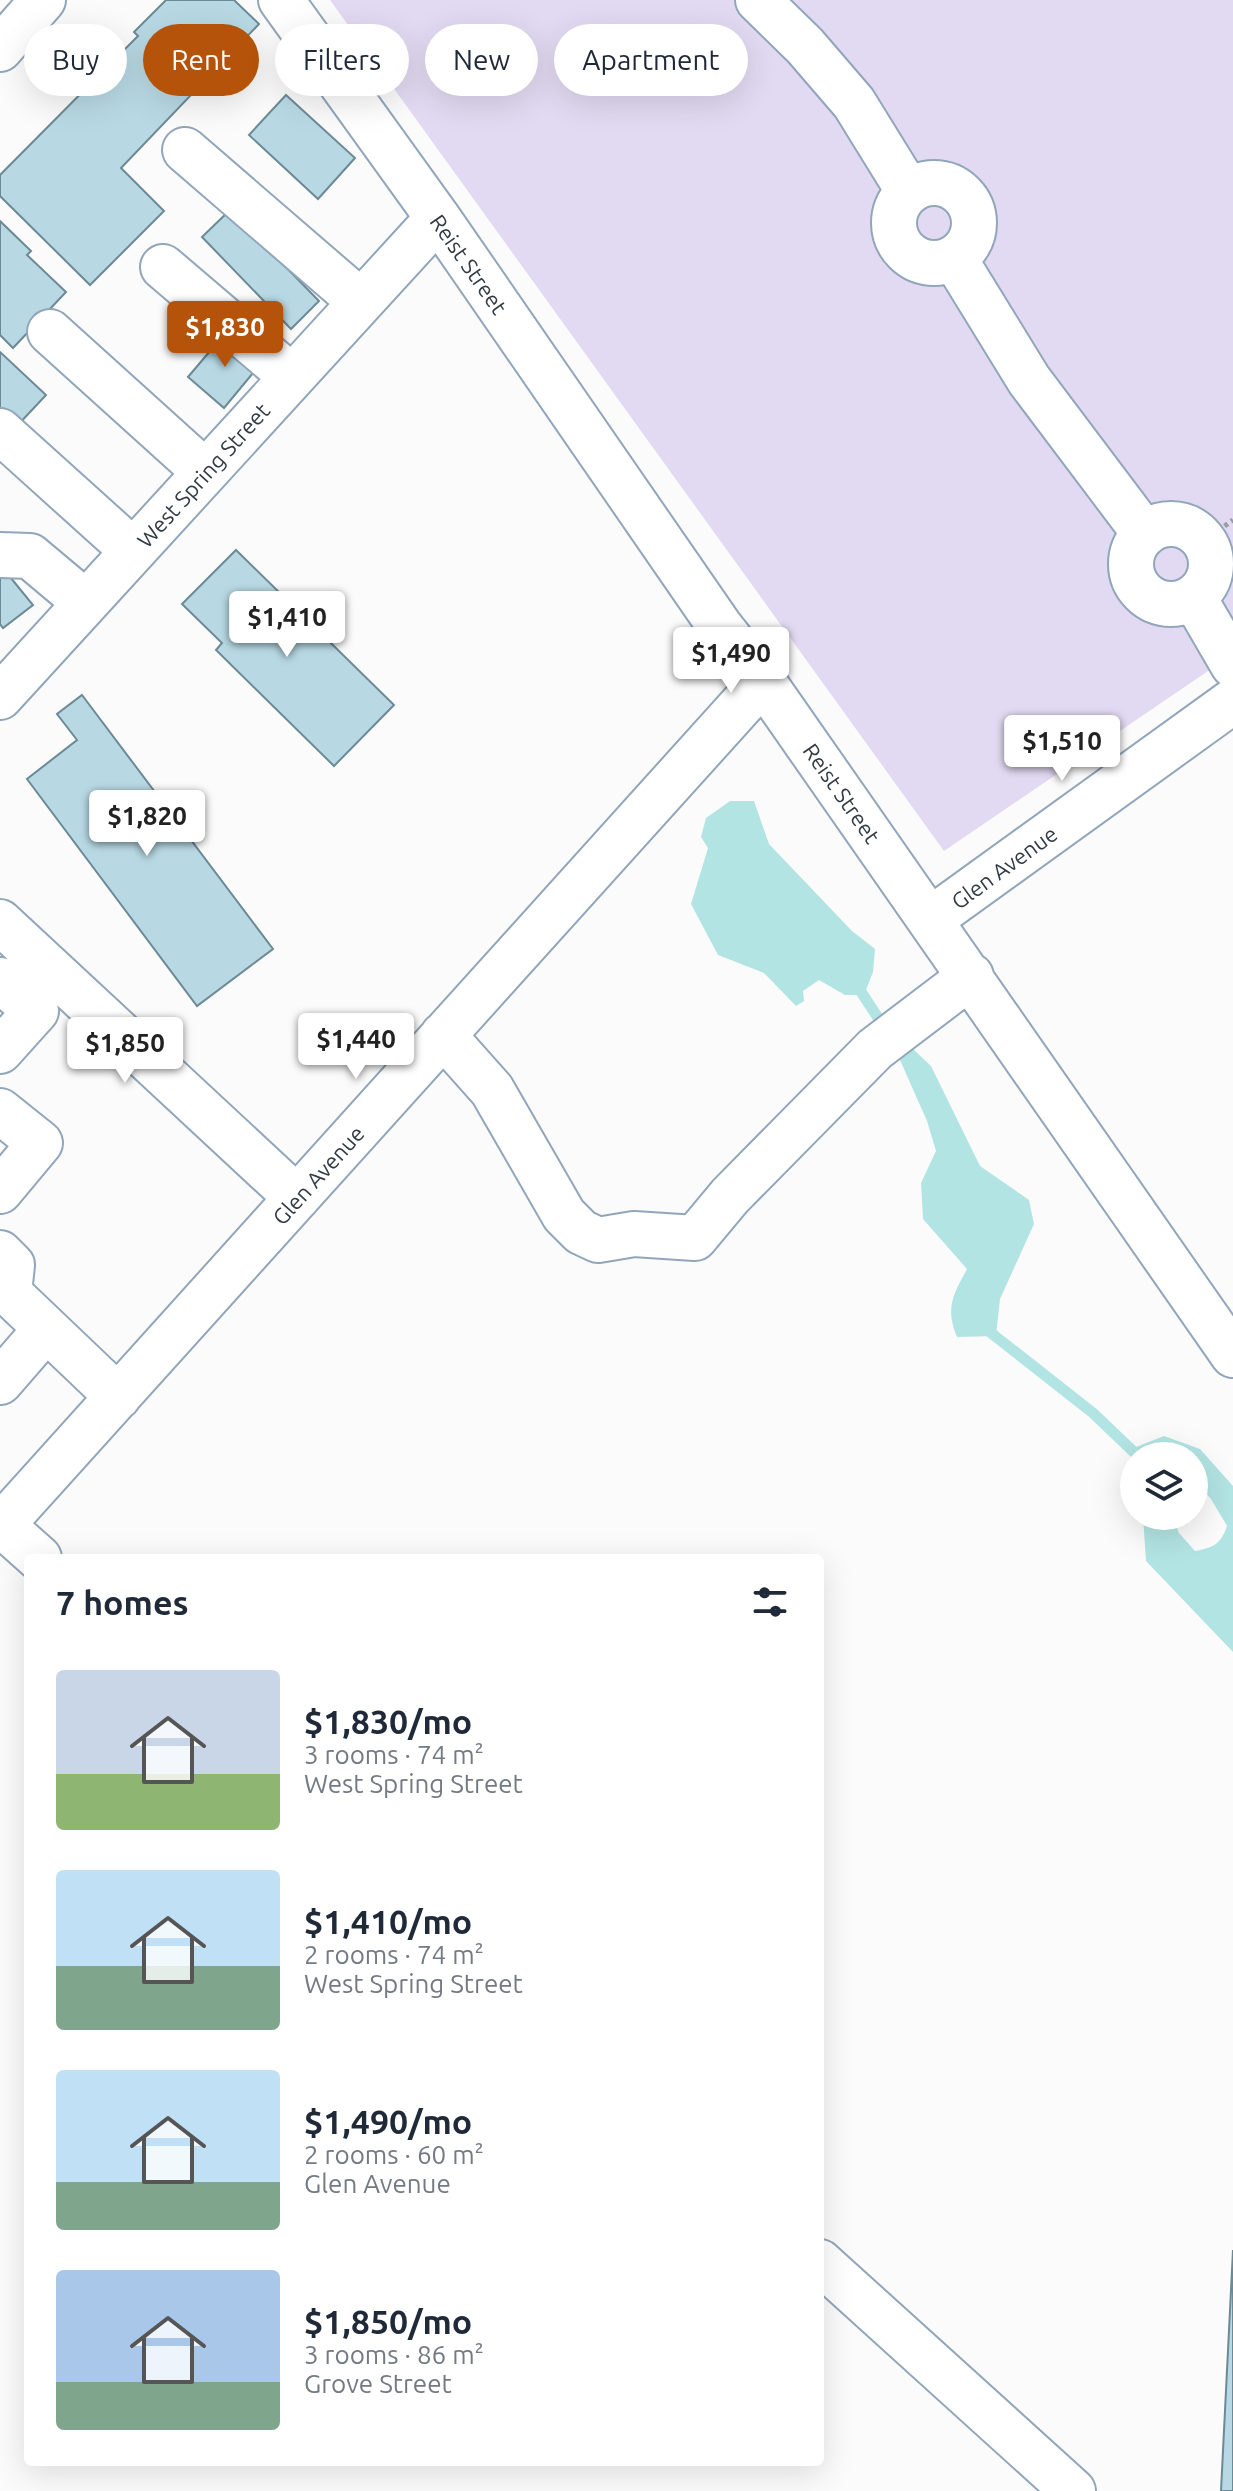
<!DOCTYPE html>
<meta charset="utf-8">
<style>
body{margin:0;font-family:Ubuntu,sans-serif;background:#f2f2f3;color:#1f2937;height:100vh;display:flex;flex-direction:column;font-size:30px;white-space:nowrap}
*{box-sizing:border-box;margin:0}
p{font-size:26px;color:#747a83}
.icon{flex:none;width:44px;height:44px;fill:none;stroke:currentColor;stroke-width:2;stroke-linecap:round;stroke-linejoin:round}
.map{position:relative;flex:1;overflow:hidden}
.drawer{position:absolute;left:24px;top:1554px;width:800px;height:912px;display:flex;flex-direction:column;background:#fff;border-radius:8px;box-shadow:0 8px 32px #0002}
.drawer>*{flex:none}
.banner{position:absolute;left:24px;top:24px;width:800px;height:72px;display:flex;gap:16px}
.controls{position:absolute;left:1120px;top:1442px;display:grid;gap:16px}
.controls a{display:grid;place-items:center;width:88px;height:88px;border-radius:50%;background:#fff;box-shadow:0 8px 32px #0002;font-size:40px}
.price{position:absolute;translate:-50% -68px;padding:0 18px;border-radius:8px;background:#fff;color:#222;font-size:26px;line-height:52px;filter:drop-shadow(0 2px 4px #0008)}
.price::after{content:'';position:absolute;left:50%;top:48px;width:24px;height:18px;margin-left:-12px;background:inherit;clip-path:polygon(0 0,100% 0,50% 100%)}
.price.selected{background:#b45309;color:#fff}
ul{padding:0;list-style:none}
li{display:flex;align-items:center;gap:24px;height:200px;padding:0 32px}
li span{display:grid;place-items:center;flex:none;width:224px;height:160px;border-radius:8px;color:#555}
li>.icon{margin-inline-start:auto}
span .icon{width:96px;height:96px;fill:#fffc;stroke-width:1}
li b{font-size:34px}
h2{display:flex;justify-content:space-between;align-items:center;height:96px;padding:0 32px;font-size:34px}
.tag{padding:0 28px;border-radius:36px;background:#fff;box-shadow:0 8px 32px #0002;font-size:28px;line-height:72px}
.tag.selected{background:#b45309;color:#fff}
.map>svg:first-child{display:block}
.green{fill:#e2daf2}
.water{fill:#b2e4e3}
.lines{fill:none;stroke-linecap:round;stroke-linejoin:round}
.stream{stroke:#b2e4e3;stroke-width:11}
.building{fill:#b8d9e4;stroke:#6c8a95;stroke-width:2}
.minor-casing{stroke:#91a6ba;stroke-width:48}
.major-casing{stroke:#91a6ba;stroke-width:48}
.path{stroke:#9a9ea2;stroke-width:5;stroke-dasharray:4 4;stroke-linecap:butt}
.minor{stroke:#fff;stroke-width:44}
.major{stroke:#fff;stroke-width:44}
.labels{text-anchor:middle;dominant-baseline:central;stroke-width:8;stroke-linejoin:round;paint-order:stroke}
.street-label{font-size:22px;fill:#323a43;stroke:#fff}
</style>
<div class="map">
<svg width="1233" height="2491" viewBox="0 0 1233 2491">
<rect width="100%" height="100%" fill="#fbfbfb"/>
<path class="green" d="M 330,0 L 1233,0 L 1233,654 L 944,851 Z"/>
<path class="water" d="M 730,801 L 754,801 L 769,844 L 852,931 L 875,949 L 873,972 L 864,995 L 845,995 L 819,980 L 803,991 L 804,1001 L 796,1006 L 764,973 L 718,955 L 691,904 L 708,848 L 701,837 L 706,818 Z
M 912,1048 L 931,1066 L 980,1166 L 1029,1200 L 1034,1224 L 1000,1299 L 996,1336 L 957,1337 C 945,1308 953,1295 967,1269 L 923,1219 L 921,1183 L 936,1151 L 927,1121 L 900,1060 L 900,1052 Z
M 1164,1436 L 1200,1449 L 1233,1486 L 1233,1652 L 1146,1561 L 1143,1516 L 1172,1516 L 1179,1533 L 1195,1551 C 1213,1548 1221,1544 1227,1526 L 1211,1499 L 1200,1487 L 1194,1489 L 1194,1456 L 1134,1458 L 1131,1449 Z"/>
<g class="lines">
<path class="stream" d="M 856,984 L 886,1030
M 986,1329 L 1093,1413 L 1138,1456"/>
</g>
<path class="building" d="M 166,0 L 234,0 L 259,24 L 121,168 L 164,211 L 90,285 L 0,196 L 0,175 L 138,36 L 134,32 Z
M 286,95 L 355,158 L 318,199 L 249,135 Z
M 230,210 L 319,301 L 291,329 L 202,237 Z
M 0,221 L 31,251 L 27,255 L 66,292 L 13,348 L 0,335 Z
M 227,331 L 263,361 L 224,408 L 188,377 Z
M 0,352 L 46,395 L 16,427 L 0,412 Z
M 236,550 L 394,705 L 334,766 L 216,650 L 222,643 L 182,604 Z
M 6,572 L 33,605 L 3,628 L 0,624 L 0,577 Z
M 82,695 L 273,949 L 197,1006 L 27,779 L 77,740 L 57,714 Z
M 1233,2250 L 1233,2491 L 1221,2491 Z"/>
<g class="lines">
<defs>
<path id="minor" d="M 281,0 L 438,218 L 719,625 L 763,681 L 1233,1355
M 758,0 L 805,46 L 854,103 L 909,192
M 185,150 L 361,302
M894 223a40 40 0 1 1 80 0a40 40 0 1 1-80 0Z
M 954,258 L 1029,380 L 1145,534
M 163,267 L 292,377
M 50,332 L 205,472
M 0,431 L 133,551
M1131 564a40 40 0 1 1 80 0a40 40 0 1 1-80 0Z
M 0,555 L 30,556 L 86,603
M 1194,598 L 1233,665
M 0,697 L 438,218
M 931,919 L 1233,701
M 0,922 L 297,1198
M 0,980 L 36,1011 L 0,1051
M 443,1035 L 492,1090 L 564,1215 L 581,1232 L 598,1240 L 634,1234 L 695,1238 L 730,1196 L 875,1049 L 971,976
M 0,1111 L 40,1143 L 0,1191
M 0,1253 L 12,1265 L 9,1293 L 118,1397
M 0,1382 L 46,1329
M 2,1525 L 39,1558
M 0,1527 L 763,681
M 820,2262 L 1073,2491"/>
<path id="major" d="M 0,49 L 43,0"/>
</defs>
<use href="#minor" class="minor-casing"/>
<use href="#major" class="major-casing"/>
<path class="path" d="M 1205,540 L 1233,520"/>
<use href="#minor" class="minor"/>
<use href="#major" class="major"/>
</g>
<g class="labels">
<g class="street-label">
<text transform="translate(469 264) rotate(55)">Reist Street</text>
<text transform="translate(203 475) rotate(-48)">West Spring Street</text>
<text transform="translate(842 793) rotate(55)">Reist Street</text>
<text transform="translate(1004 867) rotate(-36)">Glen Avenue</text>
<text transform="translate(318 1175) rotate(-48)">Glen Avenue</text>
</g>
</g>
</svg>
<div class="controls">
<a><svg class="icon" aria-label="layers" viewBox="0 0 24 24"><path d="M12 4l9 5-9 5-9-5zM3 14l9 5 9-5"/></svg></a>
</div>
<b class="price selected" style="left:225px;top:369px">$1,830</b>
<b class="price" style="left:287px;top:659px">$1,410</b>
<b class="price" style="left:731px;top:695px">$1,490</b>
<b class="price" style="left:1062px;top:783px">$1,510</b>
<b class="price" style="left:147px;top:858px">$1,820</b>
<b class="price" style="left:356px;top:1081px">$1,440</b>
<b class="price" style="left:125px;top:1085px">$1,850</b>
<div class="banner">
<a class="tag">Buy</a>
<a class="tag selected">Rent</a>
<a class="tag">Filters</a>
<a class="tag">New</a>
<a class="tag">Apartment</a>
</div>
<section class="drawer">
<h2>7 homes<svg class="icon" aria-label="filters" viewBox="0 0 24 24"><path d="M4 7h16M4 17h16"/><circle cx="9" cy="7" r="2"/><circle cx="15" cy="17" r="2"/></svg></h2>
<ul>
<li><span style="background:linear-gradient(#c9d6e8 65%,#8fb573 0)"><svg class="icon" aria-label="home" viewBox="0 0 24 24"><path d="M3 11l9-7 9 7M6 9v11h12V9"/></svg></span><div><b>$1,830/mo</b><p>3 rooms · 74 m²</p><p>West Spring Street</p></div></li>
<li><span style="background:linear-gradient(#bfe0f5 60%,#7fa58c 0)"><svg class="icon" aria-label="home" viewBox="0 0 24 24"><path d="M3 11l9-7 9 7M6 9v11h12V9"/></svg></span><div><b>$1,410/mo</b><p>2 rooms · 74 m²</p><p>West Spring Street</p></div></li>
<li><span style="background:linear-gradient(#bfe0f5 70%,#7fa58c 0)"><svg class="icon" aria-label="home" viewBox="0 0 24 24"><path d="M3 11l9-7 9 7M6 9v11h12V9"/></svg></span><div><b>$1,490/mo</b><p>2 rooms · 60 m²</p><p>Glen Avenue</p></div></li>
<li><span style="background:linear-gradient(#a9c7e8 70%,#7fa58c 0)"><svg class="icon" aria-label="home" viewBox="0 0 24 24"><path d="M3 11l9-7 9 7M6 9v11h12V9"/></svg></span><div><b>$1,850/mo</b><p>3 rooms · 86 m²</p><p>Grove Street</p></div></li>
</ul>
</section>
</div>
